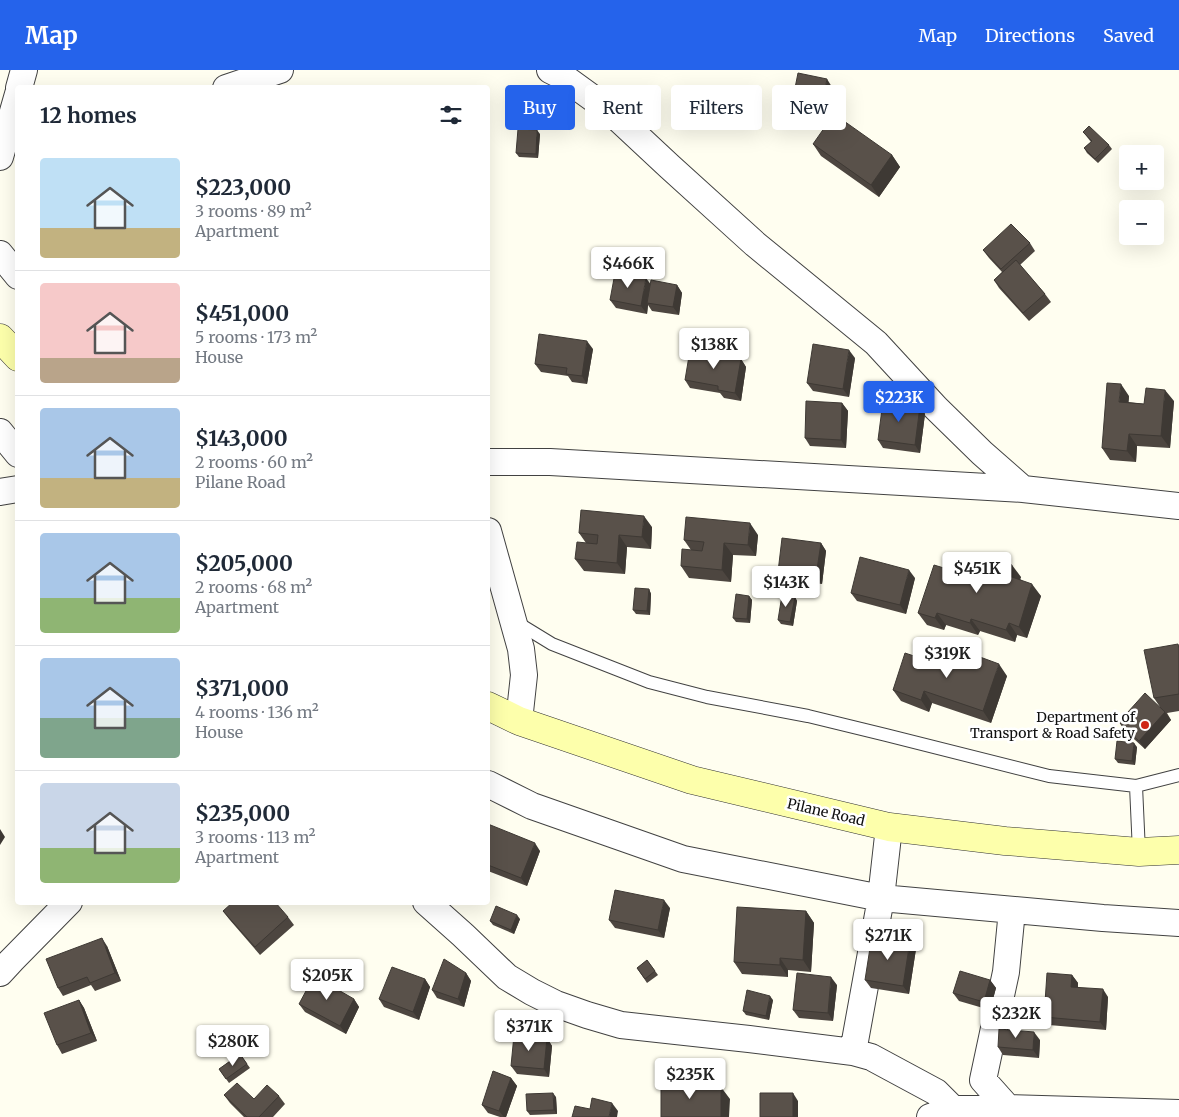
<!DOCTYPE html>
<meta charset="utf-8">
<style>
body{margin:0;font-family:Merriweather,serif;background:#f2f2f3;color:#1f2937;height:100vh;display:flex;flex-direction:column;font-size:19px;white-space:nowrap}
*{box-sizing:border-box;margin:0}
p{font-size:16px;color:#747a83}
.icon{flex:none;width:28px;height:28px;fill:none;stroke:currentColor;stroke-width:2;stroke-linecap:round;stroke-linejoin:round}
.map{position:relative;flex:1;overflow:hidden}
.sheet{position:absolute;left:15px;top:15px;width:475px;height:820px;display:flex;flex-direction:column;background:#fff;border-radius:5px;box-shadow:0 5px 20px #0002}
.sheet>*{flex:none}
.guide{position:absolute;left:505px;top:15px;width:475px;height:45px;display:flex;gap:10px}
.fabs{position:absolute;left:1119px;top:75px;display:grid;gap:10px}
.fabs a{display:grid;place-items:center;width:45px;height:45px;border-radius:5px;background:#fff;box-shadow:0 5px 20px #0002;font-size:25px}
.price{position:absolute;translate:-50% -42px;padding:0 11px;border-radius:5px;background:#fff;color:#222;font-size:16px;line-height:32px;filter:drop-shadow(0 1px 2px #0008)}
.price::after{content:'';position:absolute;left:50%;top:30px;width:15px;height:11px;margin-left:-8px;background:inherit;clip-path:polygon(0 0,100% 0,50% 100%)}
.price.selected{background:#2563eb;color:#fff}
ul{padding:0;list-style:none}
li{display:flex;align-items:center;gap:15px;height:125px;padding:0 25px}
li+li{border-top:1px solid #e0e1e3}
li span{display:grid;place-items:center;flex:none;width:140px;height:100px;border-radius:5px;color:#555}
li>.icon{margin-inline-start:auto}
span .icon{width:60px;height:60px;fill:#fffc;stroke-width:1}
li b{font-size:21px}
h2{display:flex;justify-content:space-between;align-items:center;height:60px;padding:0 25px;font-size:21px}
.chip{padding:0 18px;border-radius:5px;background:#fff;box-shadow:0 5px 20px #0002;font-size:18px;line-height:45px}
.chip.selected{background:#2563eb;color:#fff}
header{display:flex;align-items:center;gap:30px;box-sizing:border-box;height:70px;padding:0 25px;background:#2563eb;color:#fff}
header strong{font-size:24px}
nav{display:flex;gap:28px;margin-inline-start:auto;font-size:18px}
.map>svg:first-child{display:block}
.lines{fill:none;stroke-linecap:round;stroke-linejoin:round}
.service-casing{stroke:#424242;stroke-width:14}
.minor-casing{stroke:#424242;stroke-width:28}
.secondary-casing{stroke:#313131;stroke-width:29}
.service{stroke:#fff;stroke-width:12}
.minor{stroke:#fff;stroke-width:26}
.secondary{stroke:#fdffab;stroke-width:28}
.wall{fill:#4d4640}
.shaded-wall{fill:#3e3934}
.building{fill:#59514a;stroke:#3e3934}
.poi-dot{fill:#cf2616;stroke:#fff;stroke-width:2}
.labels{text-anchor:middle;dominant-baseline:central;stroke-width:5;stroke-linejoin:round;paint-order:stroke}
.poi-label{font-size:14px;fill:#0f0f0f;stroke:#fff;text-anchor:end}
.street-label{font-size:14px;fill:#0f0f0f;stroke:#fff}
</style>
<header>
<strong>Map</strong>
<nav><a>Map</a><a>Directions</a><a>Saved</a></nav>
</header>
<div class="map">
<svg width="1179" height="1047" viewBox="0 0 1179 1047">
<rect width="100%" height="100%" fill="#fffef0"/>
<g class="lines">
<defs>
<path id="service" d="M 516,552 L 552,574 L 649,612 L 707,627 L 808,646 L 886,665 L 1049,706 L 1136,716 L 1179,705
M 1136,716 L 1139,782"/>
<path id="minor" d="M 550,0 L 562,6 L 609,40 L 669,96 L 755,174 L 876,273 L 936,338 L 982,383 L 1023,419 L 1179,436
M 19,18 L 24,0
M 226,18 L 280,0
M 0,87 L 18,24
M 0,184 L 18,206
M 0,362 L 18,384
M 488,392 L 550,392 L 1023,419
M 0,422 L 18,419
M 488,461 L 521,579 L 524,605 L 519,651
M 488,714 L 532,736 L 683,789 L 881,828 L 1103,848 L 1179,853
M 426,832 L 463,865 L 507,907 L 532,922 L 556,934 L 587,945 L 621,955 L 749,969 L 853,982 L 871,987 L 936,1022 L 953,1039
M 0,903 L 12,890 L 69,832
M 853,982 L 881,828 L 889,757
M 930,1047 L 953,1039 L 1008,1038 L 1179,1043
M 1010,1047 L 1008,1038 L 983,1010 L 1006,902 L 1012,840"/>
<path id="secondary" d="M 0,268 L 18,287
M 488,636 L 519,651 L 692,710 L 889,757 L 1005,771 L 1139,782 L 1179,780"/>
</defs>
<use href="#service" class="service-casing"/>
<use href="#minor" class="minor-casing"/>
<use href="#secondary" class="secondary-casing"/>
<use href="#service" class="service"/>
<use href="#minor" class="minor"/>
<use href="#secondary" class="secondary"/>
</g>
<path class="wall" d="M 832,17 L 827,42 L 799,36 L 793,28 Z
M 1083,62 L 1109,75 L 1112,79 L 1098,93 L 1087,83 L 1084,78 L 1091,72 Z
M 540,64 L 538,88 L 519,87 L 516,83 Z
M 813,74 L 892,85 L 900,97 L 879,127 L 821,86 Z
M 1030,173 L 1035,181 L 1020,195 L 1045,224 L 1051,232 L 1029,251 L 999,218 L 994,210 L 1002,202 L 989,188 L 983,180 Z
M 677,215 L 682,223 L 679,245 L 652,241 L 648,235 L 647,244 L 616,238 L 610,230 Z
M 593,279 L 587,314 L 572,312 L 568,306 L 541,302 L 535,294 Z
M 855,288 L 849,327 L 813,321 L 807,313 Z
M 741,289 L 746,297 L 741,331 L 724,328 L 720,323 L 690,318 L 685,310 Z
M 1129,326 L 1128,332 L 1144,334 L 1174,331 L 1170,378 L 1137,376 L 1136,392 L 1110,390 L 1102,378 Z
M 842,333 L 848,341 L 846,378 L 810,376 L 805,368 Z
M 920,336 L 925,344 L 920,383 L 883,378 L 878,370 Z
M 652,457 L 651,479 L 627,477 L 625,504 L 584,501 L 575,489 L 586,473 L 579,463 Z
M 758,465 L 756,486 L 733,485 L 731,512 L 689,508 L 681,496 L 691,480 L 684,470 Z
M 821,473 L 826,481 L 822,514 L 783,510 L 778,502 Z
M 984,497 L 1021,507 L 1020,509 L 1041,526 L 1027,568 L 1017,565 L 1015,572 L 980,561 L 978,565 L 946,555 L 944,560 L 927,555 L 918,543 L 957,502 Z
M 915,508 L 906,544 L 857,531 L 851,523 Z
M 649,519 L 651,524 L 650,545 L 636,544 L 633,540 Z
M 749,526 L 752,530 L 750,553 L 736,552 L 733,548 Z
M 795,527 L 797,531 L 793,556 L 781,554 L 778,550 Z
M 1179,575 L 1179,641 L 1167,643 L 1171,650 L 1145,679 L 1124,660 L 1119,652 L 1160,637 L 1154,628 Z
M 917,587 L 947,592 L 1007,606 L 991,653 L 932,633 L 929,642 L 901,631 L 893,620 Z
M 1137,677 L 1135,695 L 1118,693 L 1115,689 Z
M 488,754 L 540,781 L 527,816 L 488,801 Z
M 670,838 L 664,868 L 615,858 L 609,850 Z
M 223,841 L 288,847 L 294,855 L 260,885 L 229,849 Z
M 806,841 L 814,853 L 811,902 L 788,900 L 788,907 L 742,904 L 734,892 Z
M 520,849 L 514,864 L 493,855 L 490,851 Z
M 107,876 L 121,911 L 95,921 L 91,915 L 63,926 L 58,918 Z
M 916,879 L 909,924 L 871,918 L 865,910 Z
M 647,890 L 658,905 L 647,913 L 637,898 Z
M 466,903 L 471,911 L 464,937 L 437,928 L 432,920 Z
M 1072,905 L 1078,913 L 1078,917 L 1108,927 L 1106,960 L 1049,955 L 1044,947 Z
M 425,909 L 430,917 L 419,950 L 384,937 L 379,929 Z
M 990,910 L 996,918 L 990,940 L 959,931 L 953,923 Z
M 837,915 L 833,951 L 799,948 L 793,940 Z
M 354,929 L 359,937 L 346,964 L 305,942 L 299,934 Z
M 79,930 L 84,938 L 97,971 L 62,984 L 57,975 Z
M 773,930 L 769,950 L 746,945 L 743,941 Z
M 547,968 L 552,976 L 549,1007 L 517,1004 L 511,996 Z
M 1040,970 L 1039,988 L 1003,985 L 998,977 Z
M 240,984 L 250,998 L 229,1013 L 219,999 Z
M 511,1008 L 517,1016 L 506,1047 L 500,1047 L 488,1043 L 482,1035 Z
M 224,1025 L 254,1029 L 279,1026 L 285,1034 L 273,1047 L 244,1047 L 230,1033 Z
M 556,1027 L 557,1044 L 530,1045 L 527,1041 Z"/>
<path class="shaded-wall" d="M 827,9 L 832,17 L 827,42 L 822,34 Z
M 537,60 L 540,64 L 538,88 L 536,84 Z
M 892,85 L 900,97 L 879,127 L 871,115 Z
M 646,208 L 652,216 L 647,233 L 648,235 L 647,244 L 641,236 Z
M 677,215 L 682,223 L 679,245 L 673,237 Z
M 587,271 L 593,279 L 587,314 L 582,306 Z
M 849,280 L 855,288 L 849,327 L 843,319 Z
M 741,289 L 746,297 L 741,331 L 735,323 Z
M 1121,314 L 1129,326 L 1128,344 L 1119,332 Z
M 1165,320 L 1174,331 L 1170,378 L 1161,366 Z
M 842,333 L 848,341 L 846,378 L 841,370 Z
M 920,336 L 925,344 L 920,383 L 915,375 Z
M 1129,364 L 1137,376 L 1136,392 L 1127,381 Z
M 644,446 L 652,457 L 651,479 L 642,467 Z
M 750,453 L 758,465 L 756,486 L 748,475 Z
M 619,465 L 627,477 L 625,504 L 617,493 Z
M 724,473 L 733,485 L 731,512 L 722,500 Z
M 821,473 L 826,481 L 822,514 L 816,506 Z
M 1012,495 L 1021,507 L 1017,518 L 1009,506 Z
M 909,500 L 915,508 L 906,544 L 900,535 Z
M 1032,514 L 1041,526 L 1027,568 L 1019,557 Z
M 649,519 L 651,524 L 650,545 L 647,541 Z
M 749,526 L 752,530 L 750,553 L 747,549 Z
M 795,527 L 797,531 L 793,556 L 790,552 Z
M 937,543 L 946,555 L 944,560 L 935,548 Z
M 971,549 L 980,561 L 978,565 L 970,553 Z
M 1009,553 L 1017,565 L 1015,572 L 1006,560 Z
M 999,594 L 1007,606 L 991,653 L 983,641 Z
M 924,621 L 932,633 L 929,642 L 921,630 Z
M 1165,642 L 1171,650 L 1145,679 L 1139,671 Z
M 1134,673 L 1137,677 L 1135,695 L 1132,691 Z
M 0,759 L 5,767 L 0,775 Z
M 535,773 L 540,781 L 527,816 L 521,808 Z
M 664,830 L 670,838 L 664,868 L 658,860 Z
M 806,841 L 814,853 L 811,902 L 803,890 Z
M 517,845 L 520,849 L 514,864 L 511,860 Z
M 102,868 L 107,876 L 121,911 L 115,903 Z
M 910,871 L 916,879 L 909,924 L 903,916 Z
M 780,888 L 788,900 L 788,907 L 780,895 Z
M 466,903 L 471,911 L 464,937 L 458,929 Z
M 1072,905 L 1078,913 L 1077,925 L 1071,917 Z
M 831,907 L 837,915 L 833,951 L 828,943 Z
M 425,909 L 430,917 L 419,950 L 413,942 Z
M 990,910 L 996,918 L 990,940 L 984,932 Z
M 1103,919 L 1108,927 L 1106,960 L 1100,952 Z
M 770,926 L 773,930 L 769,950 L 766,946 Z
M 354,929 L 359,937 L 346,964 L 340,956 Z
M 79,930 L 84,938 L 97,971 L 91,963 Z
M 1034,962 L 1040,970 L 1039,988 L 1033,980 Z
M 547,968 L 552,976 L 549,1007 L 544,999 Z
M 511,1008 L 517,1016 L 506,1047 L 504,1047 L 499,1041 Z
M 699,1008 L 708,1020 L 699,1016 Z
M 721,1017 L 730,1029 L 729,1047 L 721,1047 Z
M 553,1023 L 556,1027 L 557,1044 L 554,1040 Z
M 793,1023 L 798,1031 L 798,1047 L 793,1047 Z
M 612,1033 L 618,1041 L 617,1047 L 609,1047 Z"/>
<path class="building" d="M 798,3 L 827,9 L 822,34 L 793,28 Z
M 834,44 L 892,85 L 871,115 L 813,74 Z
M 1089,56 L 1109,75 L 1095,89 L 1084,78 L 1092,71 L 1083,62 Z
M 518,59 L 537,60 L 536,84 L 516,83 Z
M 1011,154 L 1030,173 L 1001,199 L 983,180 Z
M 1016,190 L 1045,224 L 1023,243 L 994,210 Z
M 615,203 L 646,208 L 641,236 L 610,230 Z
M 651,210 L 677,215 L 673,237 L 647,233 Z
M 539,264 L 587,271 L 582,306 L 566,304 L 567,298 L 535,294 Z
M 813,274 L 849,280 L 843,319 L 807,313 Z
M 690,280 L 741,289 L 735,323 L 718,320 L 718,316 L 685,310 Z
M 1107,313 L 1121,314 L 1119,332 L 1144,334 L 1146,318 L 1165,320 L 1161,366 L 1129,364 L 1127,381 L 1102,378 Z
M 806,331 L 842,333 L 841,370 L 805,368 Z
M 883,331 L 920,336 L 915,375 L 878,370 Z
M 581,440 L 644,446 L 642,467 L 619,465 L 617,493 L 575,489 L 577,472 L 597,474 L 598,465 L 579,463 Z
M 686,447 L 750,453 L 748,475 L 724,473 L 722,500 L 681,496 L 682,479 L 702,481 L 704,472 L 684,470 Z
M 782,468 L 821,473 L 816,506 L 778,502 Z
M 860,487 L 909,500 L 900,535 L 851,523 Z
M 987,487 L 1012,495 L 1009,506 L 1032,514 L 1019,557 L 1009,553 L 1006,560 L 971,549 L 970,553 L 937,543 L 935,548 L 918,543 L 934,495 L 957,502 L 960,490 L 984,497 Z
M 635,518 L 649,519 L 647,541 L 633,540 Z
M 736,524 L 749,526 L 747,549 L 733,548 Z
M 782,525 L 795,527 L 790,552 L 778,550 Z
M 1178,574 L 1179,578 L 1179,624 L 1154,628 L 1144,580 Z
M 919,582 L 947,592 L 950,583 L 978,593 L 980,587 L 999,594 L 983,641 L 924,621 L 921,630 L 893,620 L 905,583 L 917,587 Z
M 1145,623 L 1165,642 L 1139,671 L 1119,652 Z
M 1117,671 L 1134,673 L 1132,691 L 1115,689 Z
M 488,754 L 535,773 L 521,808 L 488,795 Z
M 615,820 L 664,830 L 658,860 L 609,850 Z
M 233,832 L 275,832 L 288,847 L 255,877 L 223,841 Z
M 496,836 L 517,845 L 511,860 L 490,851 Z
M 737,837 L 806,841 L 803,890 L 780,888 L 780,895 L 734,892 Z
M 872,865 L 910,871 L 903,916 L 865,910 Z
M 102,868 L 115,903 L 90,913 L 87,907 L 58,918 L 46,889 Z
M 444,889 L 466,903 L 458,929 L 432,920 Z
M 647,890 L 655,901 L 645,909 L 637,898 Z
M 392,897 L 425,909 L 413,942 L 379,929 Z
M 960,901 L 990,910 L 984,932 L 953,923 Z
M 797,903 L 831,907 L 828,943 L 793,940 Z
M 1047,903 L 1072,905 L 1071,917 L 1103,919 L 1100,952 L 1044,947 Z
M 314,906 L 354,929 L 340,956 L 299,934 Z
M 747,920 L 770,926 L 766,946 L 743,941 Z
M 79,930 L 91,963 L 57,975 L 44,943 Z
M 999,959 L 1034,962 L 1033,980 L 998,977 Z
M 514,965 L 547,968 L 544,999 L 511,996 Z
M 240,984 L 247,994 L 226,1009 L 219,999 Z
M 493,1001 L 511,1008 L 499,1041 L 482,1035 Z
M 672,1008 L 699,1008 L 699,1016 L 721,1017 L 721,1047 L 661,1047 L 661,1015 L 672,1016 Z
M 237,1013 L 254,1029 L 267,1015 L 279,1026 L 259,1047 L 247,1047 L 224,1025 Z
M 553,1023 L 554,1040 L 527,1041 L 526,1024 Z
M 760,1023 L 793,1023 L 793,1047 L 760,1047 Z
M 592,1028 L 612,1033 L 609,1047 L 572,1047 L 575,1036 L 590,1039 Z"/>
<circle class="poi-dot" cx="1145" cy="655" r="5"/>
<g class="labels">
<g class="poi-label">
<text x="1135" y="647">Department of<tspan x="1135" dy="16">Transport &amp; Road Safety</tspan></text>
</g>
<g class="street-label">
<text transform="translate(826 742) rotate(13)">Pilane Road</text>
</g>
</g>
</svg>
<div class="fabs">
<a>+</a>
<a>−</a>
</div>
<b class="price" style="left:628px;top:219px">$466K</b>
<b class="price" style="left:714px;top:300px">$138K</b>
<b class="price selected" style="left:899px;top:353px">$223K</b>
<b class="price" style="left:977px;top:524px">$451K</b>
<b class="price" style="left:786px;top:538px">$143K</b>
<b class="price" style="left:947px;top:609px">$319K</b>
<b class="price" style="left:888px;top:891px">$271K</b>
<b class="price" style="left:327px;top:931px">$205K</b>
<b class="price" style="left:1016px;top:969px">$232K</b>
<b class="price" style="left:529px;top:982px">$371K</b>
<b class="price" style="left:233px;top:997px">$280K</b>
<b class="price" style="left:690px;top:1030px">$235K</b>
<div class="guide">
<a class="chip selected">Buy</a>
<a class="chip">Rent</a>
<a class="chip">Filters</a>
<a class="chip">New</a>
</div>
<section class="sheet">
<h2>12 homes<svg class="icon" aria-label="filters" viewBox="0 0 24 24"><path d="M4 7h16M4 17h16"/><circle cx="9" cy="7" r="2"/><circle cx="15" cy="17" r="2"/></svg></h2>
<ul>
<li><span style="background:linear-gradient(#bfe0f5 70%,#c2b280 0)"><svg class="icon" aria-label="home" viewBox="0 0 24 24"><path d="M3 11l9-7 9 7M6 9v11h12V9"/></svg></span><div><b>$223,000</b><p>3 rooms · 89 m²</p><p>Apartment</p></div></li>
<li><span style="background:linear-gradient(#f6c9c9 75%,#b9a48a 0)"><svg class="icon" aria-label="home" viewBox="0 0 24 24"><path d="M3 11l9-7 9 7M6 9v11h12V9"/></svg></span><div><b>$451,000</b><p>5 rooms · 173 m²</p><p>House</p></div></li>
<li><span style="background:linear-gradient(#a9c7e8 70%,#c2b280 0)"><svg class="icon" aria-label="home" viewBox="0 0 24 24"><path d="M3 11l9-7 9 7M6 9v11h12V9"/></svg></span><div><b>$143,000</b><p>2 rooms · 60 m²</p><p>Pilane Road</p></div></li>
<li><span style="background:linear-gradient(#a9c7e8 65%,#8fb573 0)"><svg class="icon" aria-label="home" viewBox="0 0 24 24"><path d="M3 11l9-7 9 7M6 9v11h12V9"/></svg></span><div><b>$205,000</b><p>2 rooms · 68 m²</p><p>Apartment</p></div></li>
<li><span style="background:linear-gradient(#a9c7e8 60%,#7fa58c 0)"><svg class="icon" aria-label="home" viewBox="0 0 24 24"><path d="M3 11l9-7 9 7M6 9v11h12V9"/></svg></span><div><b>$371,000</b><p>4 rooms · 136 m²</p><p>House</p></div></li>
<li><span style="background:linear-gradient(#c9d6e8 65%,#8fb573 0)"><svg class="icon" aria-label="home" viewBox="0 0 24 24"><path d="M3 11l9-7 9 7M6 9v11h12V9"/></svg></span><div><b>$235,000</b><p>3 rooms · 113 m²</p><p>Apartment</p></div></li>
</ul>
</section>
</div>
